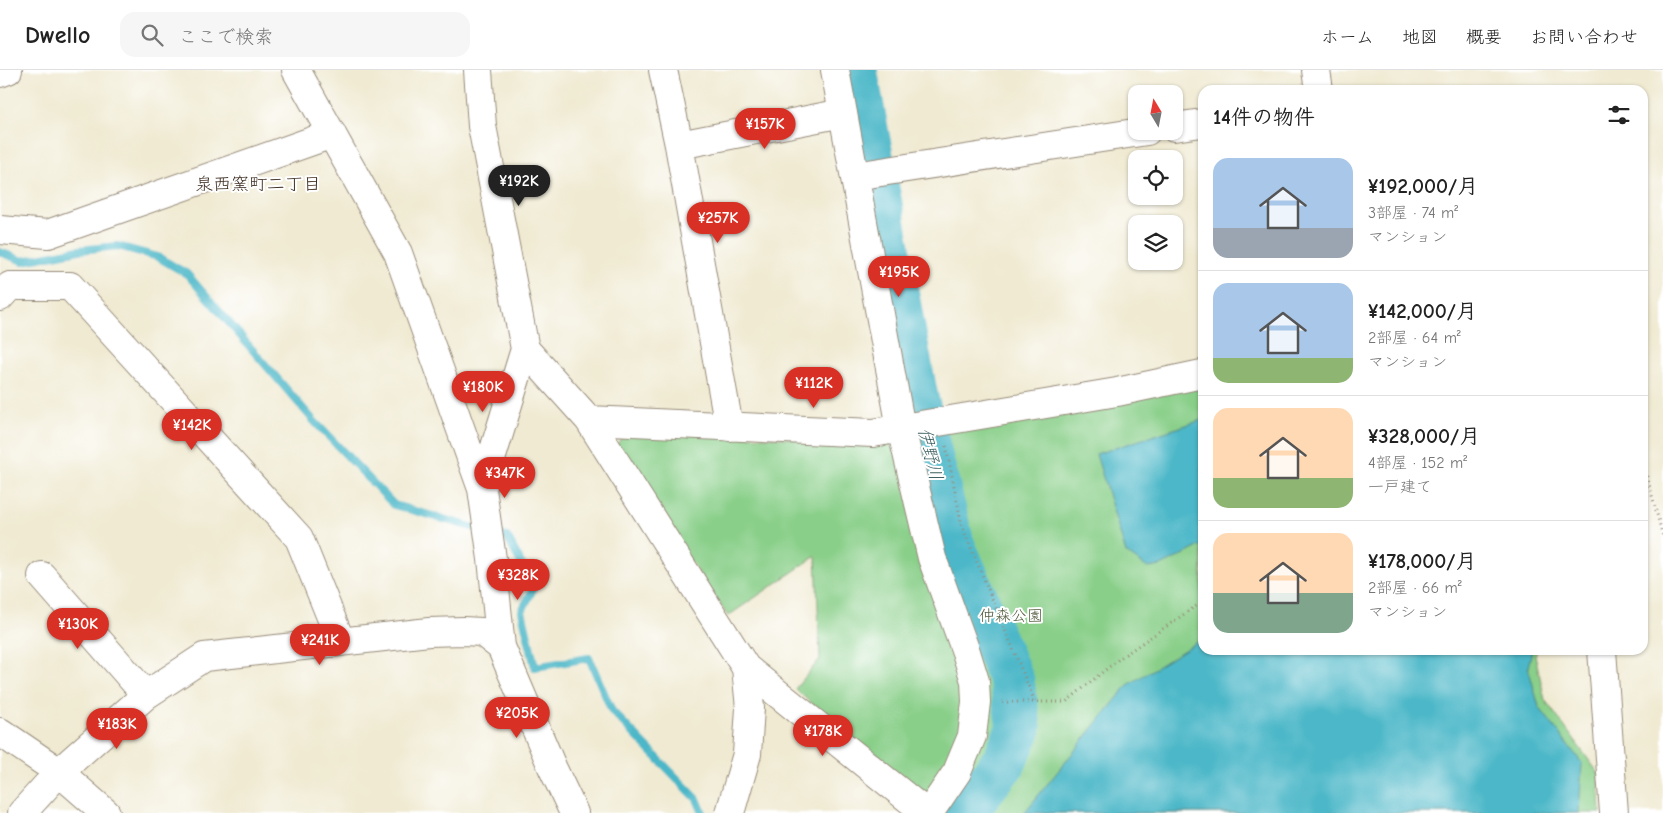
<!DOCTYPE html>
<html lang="ja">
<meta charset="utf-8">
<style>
body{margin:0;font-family:"Comic Neue","Klee One",sans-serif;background:#f6f6f6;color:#222;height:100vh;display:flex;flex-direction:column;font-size:19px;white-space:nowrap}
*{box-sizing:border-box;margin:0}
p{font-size:16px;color:#767676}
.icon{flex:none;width:28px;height:28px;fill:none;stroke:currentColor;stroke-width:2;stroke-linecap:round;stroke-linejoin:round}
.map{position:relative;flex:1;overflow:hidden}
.details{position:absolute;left:1198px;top:15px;width:450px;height:570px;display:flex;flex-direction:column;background:#fff;border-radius:15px;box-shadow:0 1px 4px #0004}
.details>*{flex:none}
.needle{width:32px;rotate:350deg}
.controls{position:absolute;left:1128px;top:15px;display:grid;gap:10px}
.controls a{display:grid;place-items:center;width:55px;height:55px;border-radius:10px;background:#fff;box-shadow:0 1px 4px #0004;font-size:25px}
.price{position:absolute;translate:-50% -42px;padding:0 11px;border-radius:18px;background:#d93025;color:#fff;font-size:16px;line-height:32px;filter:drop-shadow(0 1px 2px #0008)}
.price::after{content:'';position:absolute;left:50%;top:30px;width:15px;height:11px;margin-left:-8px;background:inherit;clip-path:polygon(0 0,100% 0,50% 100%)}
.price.on{background:#222;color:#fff}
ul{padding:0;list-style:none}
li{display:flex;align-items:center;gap:15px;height:125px;padding:0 15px}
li+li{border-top:1px solid #e0e0e0}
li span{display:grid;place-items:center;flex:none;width:140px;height:100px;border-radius:15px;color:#555}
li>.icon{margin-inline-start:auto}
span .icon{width:60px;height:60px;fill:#fffc;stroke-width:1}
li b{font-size:21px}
h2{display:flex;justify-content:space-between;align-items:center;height:60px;padding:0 15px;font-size:21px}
header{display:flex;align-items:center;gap:30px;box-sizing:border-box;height:70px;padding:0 25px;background:#fff;border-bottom:1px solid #e0e0e0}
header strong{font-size:24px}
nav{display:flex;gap:28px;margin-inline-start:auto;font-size:18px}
.search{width:350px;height:45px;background:#f6f6f6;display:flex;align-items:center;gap:12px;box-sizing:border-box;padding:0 18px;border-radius:15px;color:#767676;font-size:19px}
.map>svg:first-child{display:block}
.green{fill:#89cf89;stroke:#627c54}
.water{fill:#4bb7c8;stroke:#437073}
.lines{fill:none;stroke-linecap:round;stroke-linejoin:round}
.stream{stroke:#4bb7c8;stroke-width:8}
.river{stroke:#4bb7c8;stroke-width:45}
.minor-casing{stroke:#968a78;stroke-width:30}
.path{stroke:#968a78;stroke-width:3;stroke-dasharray:1 4;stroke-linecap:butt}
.minor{stroke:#fff;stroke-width:28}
.labels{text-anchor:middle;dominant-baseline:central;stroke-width:4;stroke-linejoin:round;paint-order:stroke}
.park-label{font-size:16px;fill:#525c3e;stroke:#fff}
.neighbourhood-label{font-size:18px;fill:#3b2a1e;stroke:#fff}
.water-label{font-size:18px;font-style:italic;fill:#416262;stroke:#fff}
</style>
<header>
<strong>Dwello</strong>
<div class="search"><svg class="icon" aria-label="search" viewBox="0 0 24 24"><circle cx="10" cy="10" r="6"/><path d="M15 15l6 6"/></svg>ここで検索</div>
<nav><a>ホーム</a><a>地図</a><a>概要</a><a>お問い合わせ</a></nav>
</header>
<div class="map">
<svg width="1663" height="743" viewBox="0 0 1663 743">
<rect width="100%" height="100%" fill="#fff"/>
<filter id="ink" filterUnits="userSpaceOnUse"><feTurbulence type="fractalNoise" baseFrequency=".02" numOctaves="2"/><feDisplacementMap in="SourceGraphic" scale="10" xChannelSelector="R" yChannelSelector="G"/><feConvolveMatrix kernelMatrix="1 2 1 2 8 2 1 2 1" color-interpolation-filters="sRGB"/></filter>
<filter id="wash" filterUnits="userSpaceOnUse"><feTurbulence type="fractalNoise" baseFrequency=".0096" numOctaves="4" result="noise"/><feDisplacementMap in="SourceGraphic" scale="20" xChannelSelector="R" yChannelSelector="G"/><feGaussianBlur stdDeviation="1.12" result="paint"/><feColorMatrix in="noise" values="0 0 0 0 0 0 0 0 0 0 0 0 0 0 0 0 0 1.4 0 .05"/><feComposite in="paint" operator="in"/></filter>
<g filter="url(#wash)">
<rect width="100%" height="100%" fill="#f0ead2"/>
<path class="green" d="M 1202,312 L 1202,580 L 1537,580 L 1535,585 L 1545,630 L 1599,704 L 1601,743 L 938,743 L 795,619 L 820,589 L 816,486 L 728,546 L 614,378 L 627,361 L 880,372 Z"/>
<path class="water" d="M 1202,350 L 1202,475 L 1161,496 L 1148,498 L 1126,483 L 1096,384 Z
M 1202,569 L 1202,580 L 1532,580 L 1528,597 L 1539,637 L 1582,693 L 1579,743 L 1024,743 L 1128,615 Z"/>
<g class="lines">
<path class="stream" d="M 0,182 L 23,191 L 79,180 L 118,176 L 158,187 L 187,204 L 314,351 L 394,435 L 482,460
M 494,463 L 507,467 L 534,517 L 522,541 L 535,597 L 589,588 L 612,641 L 697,729 L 703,743"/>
<path class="river" d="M 855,0 L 916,328 L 952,474 L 1012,611 L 1019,658 L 1004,692 L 963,743"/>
</g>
</g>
<g filter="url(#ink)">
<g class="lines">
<defs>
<path id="minor" d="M 296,0 L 398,183 L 482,419 L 492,489 L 501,577 L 553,699 L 574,743
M 478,0 L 482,56 L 525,279 L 482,419
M 663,0 L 679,75 L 729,357
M 835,0 L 901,358 L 932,488 L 966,582 L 975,611 L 976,632 L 972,666 L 957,702 L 929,743
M 1316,0 L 1319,20
M 0,3 L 8,0
M 1174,57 L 1202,53
M 679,75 L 843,43
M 855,106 L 1147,61
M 0,160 L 48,164 L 332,64
M 0,227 L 10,216 L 70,216 L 299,468 L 341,572
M 525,279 L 589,350 L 746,598 L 926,743
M 589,350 L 873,363 L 1117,322 L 1202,304
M 42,506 L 146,625
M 1602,580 L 1614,743
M 0,662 L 59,702 L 106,743
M 22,743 L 59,702 L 146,625 L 204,587 L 429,562 L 463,561 L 482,562 L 501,577
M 730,743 L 747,684 L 750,638 L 746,598"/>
</defs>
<use href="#minor" class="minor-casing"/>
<path class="path" d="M 946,376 L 962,456 L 1035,632
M 1647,406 L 1663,467
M 1002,632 L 1066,632 L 1120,588 L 1202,532"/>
<use href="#minor" class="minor"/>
</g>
</g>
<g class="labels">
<g class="park-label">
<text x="1011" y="546">仲森公園</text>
</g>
<g class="neighbourhood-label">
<text x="258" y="114">泉西窯町二丁目</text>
</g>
<g class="water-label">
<text transform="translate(930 384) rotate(76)">伊野川</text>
</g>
</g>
</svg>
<div class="controls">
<a><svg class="needle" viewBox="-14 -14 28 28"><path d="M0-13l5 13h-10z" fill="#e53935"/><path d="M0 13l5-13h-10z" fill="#767676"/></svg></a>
<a><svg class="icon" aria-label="locate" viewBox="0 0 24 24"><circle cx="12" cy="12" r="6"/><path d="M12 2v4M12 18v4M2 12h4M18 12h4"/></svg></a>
<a><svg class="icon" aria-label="layers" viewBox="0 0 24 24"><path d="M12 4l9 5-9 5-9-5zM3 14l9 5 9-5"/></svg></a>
</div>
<b class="price" style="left:765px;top:80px">¥157K</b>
<b class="price on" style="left:519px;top:137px">¥192K</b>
<b class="price" style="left:718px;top:174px">¥257K</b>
<b class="price" style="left:899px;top:228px">¥195K</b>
<b class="price" style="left:814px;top:339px">¥112K</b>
<b class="price" style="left:483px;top:343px">¥180K</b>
<b class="price" style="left:192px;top:381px">¥142K</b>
<b class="price" style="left:505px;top:429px">¥347K</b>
<b class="price" style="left:518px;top:531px">¥328K</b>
<b class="price" style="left:78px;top:580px">¥130K</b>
<b class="price" style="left:320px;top:596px">¥241K</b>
<b class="price" style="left:517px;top:669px">¥205K</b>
<b class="price" style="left:117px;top:680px">¥183K</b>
<b class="price" style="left:823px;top:687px">¥178K</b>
<section class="details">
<h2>14件の物件<svg class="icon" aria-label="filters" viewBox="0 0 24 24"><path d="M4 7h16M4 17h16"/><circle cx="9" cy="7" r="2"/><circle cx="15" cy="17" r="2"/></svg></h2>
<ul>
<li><span style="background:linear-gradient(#a9c7e8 70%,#9aa5b1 0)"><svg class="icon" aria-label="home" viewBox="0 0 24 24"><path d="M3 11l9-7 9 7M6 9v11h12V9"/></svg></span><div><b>¥192,000/月</b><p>3部屋 · 74 m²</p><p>マンション</p></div></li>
<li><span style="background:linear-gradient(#a9c7e8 75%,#8fb573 0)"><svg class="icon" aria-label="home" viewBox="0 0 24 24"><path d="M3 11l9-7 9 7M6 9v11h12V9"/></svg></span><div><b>¥142,000/月</b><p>2部屋 · 64 m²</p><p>マンション</p></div></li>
<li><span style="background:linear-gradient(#ffd9b3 70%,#8fb573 0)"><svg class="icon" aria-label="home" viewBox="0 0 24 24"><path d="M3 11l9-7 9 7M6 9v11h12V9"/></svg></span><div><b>¥328,000/月</b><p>4部屋 · 152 m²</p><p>一戸建て</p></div></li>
<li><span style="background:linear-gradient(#ffd9b3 60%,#7fa58c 0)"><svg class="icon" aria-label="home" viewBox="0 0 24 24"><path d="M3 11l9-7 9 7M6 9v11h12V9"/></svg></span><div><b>¥178,000/月</b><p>2部屋 · 66 m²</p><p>マンション</p></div></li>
</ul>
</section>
</div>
